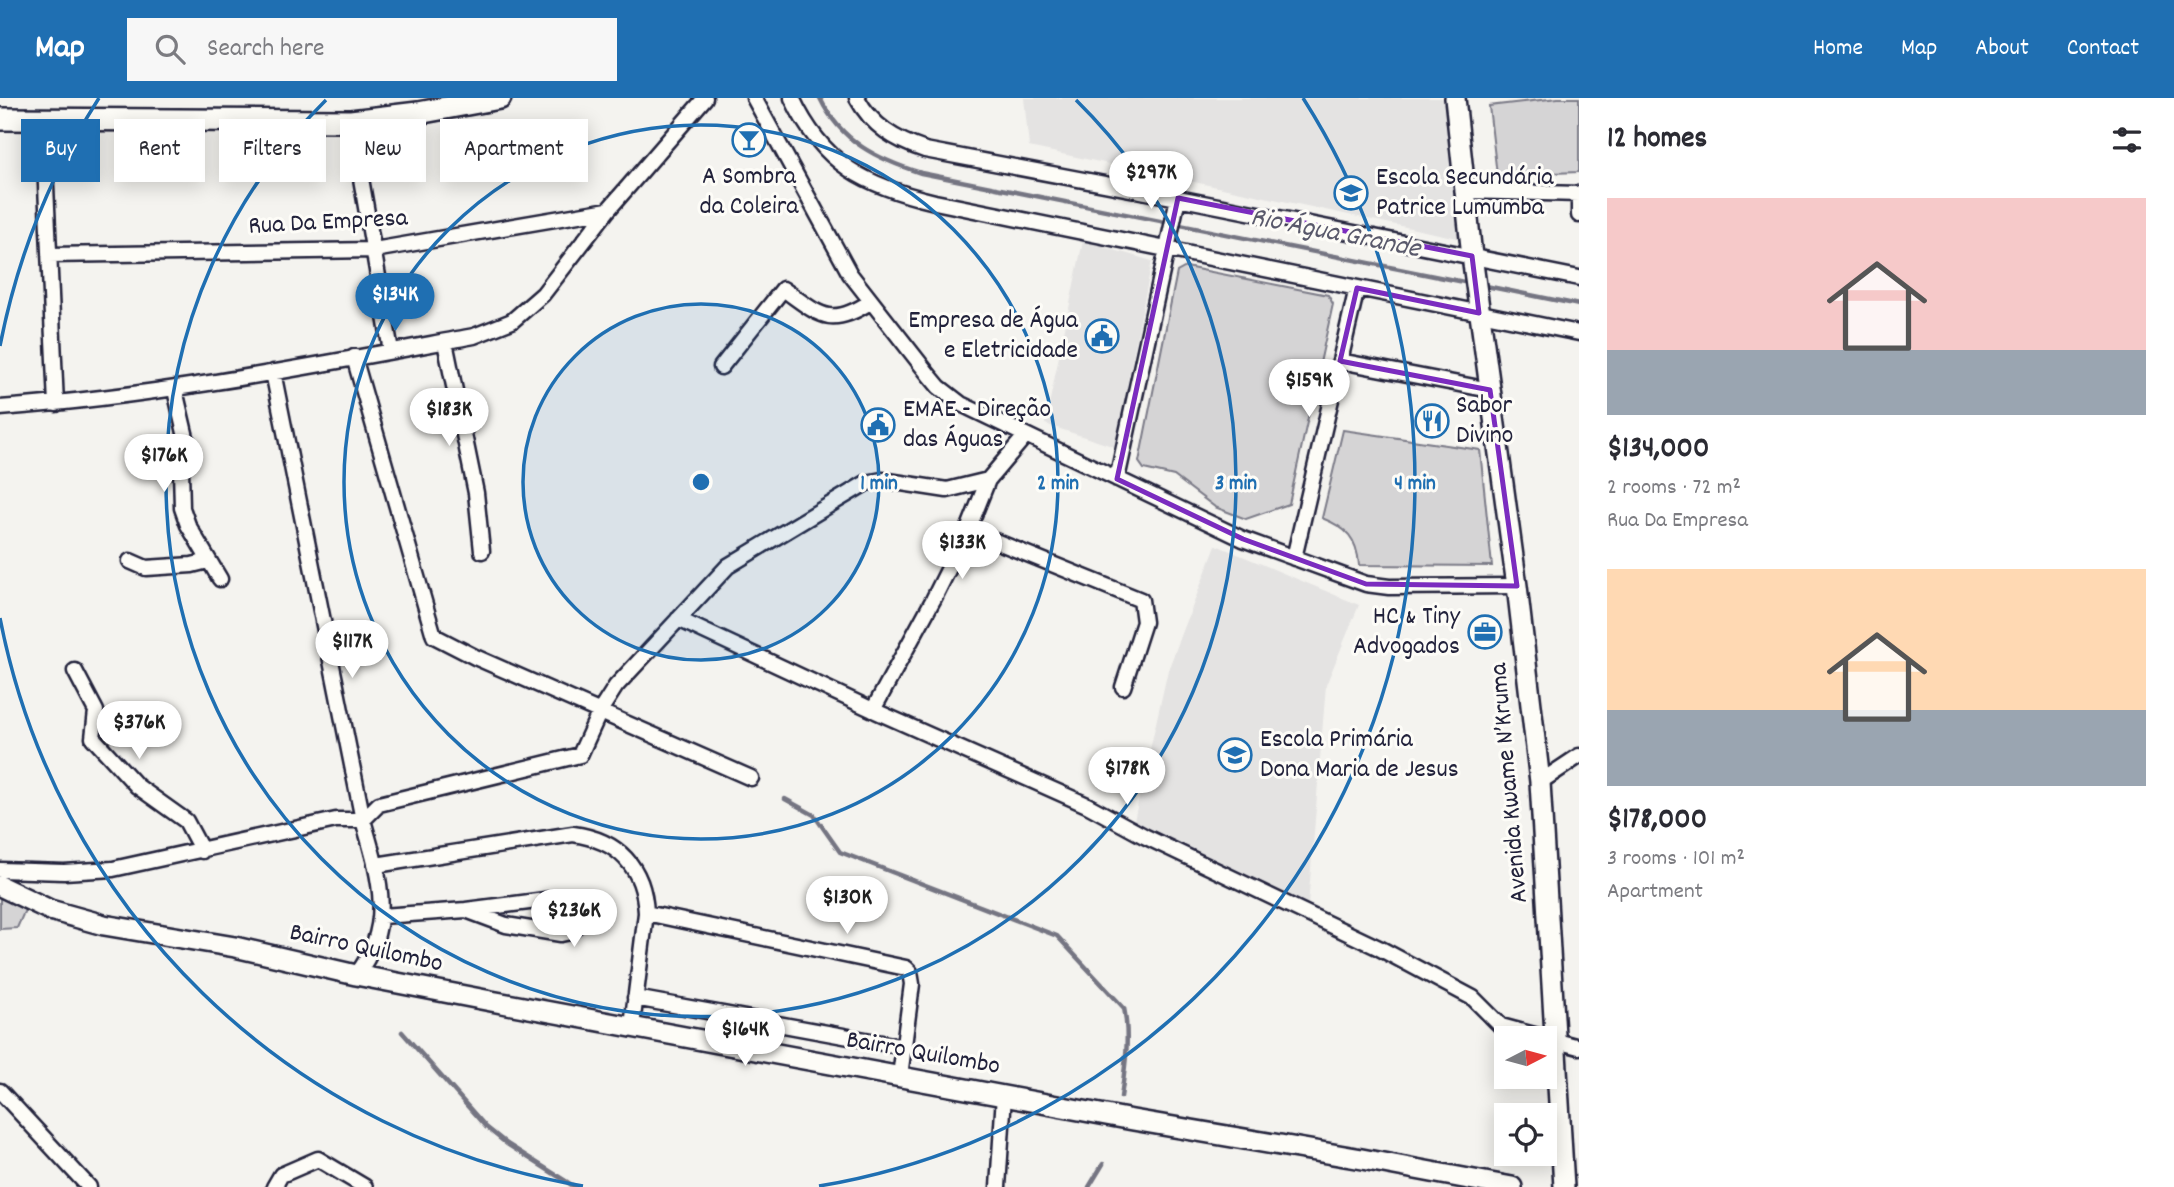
<!DOCTYPE html>
<meta charset="utf-8">
<style>
body{margin:0;font-family:Dekko,sans-serif;background:#f7f7f7;color:#2b2b33;height:100vh;display:flex;flex-direction:column;font-size:26px;white-space:nowrap}
*{box-sizing:border-box;margin:0}
p{font-size:23px;color:#7c7c81}
.icon{flex:none;width:38px;height:38px;fill:none;stroke:currentColor;stroke-width:2;stroke-linecap:round;stroke-linejoin:round}
.map{position:relative;flex:1;overflow:hidden}
.panel{display:flex;flex-direction:column;background:#fff;width:595px}
.panel>*{flex:none}
.guide{position:absolute;left:21px;top:21px;width:665px;height:63px;display:flex;gap:14px}
.needle{width:46px;rotate:84deg}
.fabs{position:absolute;left:1494px;top:928px;display:grid;gap:14px}
.fabs a{display:grid;place-items:center;width:63px;height:63px;border-radius:0px;background:#fff;box-shadow:0 4px 18px #0003;font-size:35px}
.price{position:absolute;translate:-50% -60px;padding:0 16px;border-radius:24px;background:#fff;color:#222;font-size:23px;line-height:46px;filter:drop-shadow(0 2px 4px #0008)}
.price::after{content:'';position:absolute;left:50%;top:42px;width:21px;height:16px;margin-left:-10px;background:inherit;clip-path:polygon(0 0,100% 0,50% 100%)}
.price.selected{background:#1f6fb2;color:#fff}
ul{padding:0;list-style:none}
li{display:grid;align-content:center;gap:14px;height:371px;padding:0 28px}
li span{display:grid;place-items:center;height:217px;border-radius:0px;color:#555}
li>.icon{margin-inline-start:auto}
span .icon{width:126px;height:126px;fill:#fffc;stroke-width:1}
li b{font-size:30px}
h2{display:flex;justify-content:space-between;align-items:center;height:84px;padding:0 28px;font-size:30px}
.chip{padding:0 24px;border-radius:0px;background:#fff;box-shadow:0 4px 18px #0003;font-size:24px;line-height:63px}
.chip.selected{background:#1f6fb2;color:#fff}
header{display:flex;align-items:center;gap:42px;box-sizing:border-box;height:98px;padding:0 35px;background:#1f6fb2;color:#fff}
header strong{font-size:33px}
nav{display:flex;gap:38px;margin-inline-start:auto;font-size:24px}
.search{width:490px;height:63px;background:#f7f7f7;display:flex;align-items:center;gap:18px;box-sizing:border-box;padding:0 24px;border-radius:0px;color:#7c7c81;font-size:26px}
main{display:flex;flex:1;min-height:0}
.map>svg:first-child{display:block}
.built{fill:#e4e3e2}
.green{fill:#d5d4d5;stroke:#7c7b88;stroke-width:2}
.lines{fill:none;stroke-linecap:round;stroke-linejoin:round}
.stream{stroke:#757582;stroke-width:4.5}
.street-casing{stroke:#22223b;stroke-width:19}
.secondary-casing{stroke:#22223b;stroke-width:24}
.primary-casing{stroke:#22223b;stroke-width:26}
.street{stroke:#fdfcf7;stroke-width:14}
.secondary{stroke:#fdfcf7;stroke-width:19}
.primary{stroke:#fdfcf7;stroke-width:21}
.marked{fill:none;stroke:#7b2cbf;stroke-width:5;stroke-linejoin:round}
.ring{fill:none;stroke:#1f6fb2;stroke-width:3.5}
.labels{text-anchor:middle;dominant-baseline:central;stroke-width:6;stroke-linejoin:round;paint-order:stroke}
.poi-label{font-size:26px;fill:#22223b;stroke:#fdfcf7;text-anchor:start}
.street-label{font-size:26px;fill:#22223b;stroke:#fdfcf7}
.water-label{font-size:28px;font-style:italic;fill:#59596b;stroke:#fdfcf7}
.centre{fill:#1f6fb2;stroke:#fdfcf7;stroke-width:3.5}
.ring-label{font-size:21px;text-anchor:middle;font-weight:bold;fill:#1f6fb2;stroke:#fdfcf7;stroke-width:6;stroke-linejoin:round;paint-order:stroke}
</style>
<header>
<strong>Map</strong>
<div class="search"><svg class="icon" aria-label="search" viewBox="0 0 24 24"><circle cx="10" cy="10" r="6"/><path d="M15 15l6 6"/></svg>Search here</div>
<nav><a>Home</a><a>Map</a><a>About</a><a>Contact</a></nav>
</header>
<main>
<div class="map">
<svg width="1579" height="1089" viewBox="0 0 1579 1089">
<rect width="100%" height="100%" fill="#f4f3ef"/>
<filter id="ink" filterUnits="userSpaceOnUse"><feTurbulence type="fractalNoise" baseFrequency=".0143" numOctaves="2"/><feDisplacementMap in="SourceGraphic" scale="14" xChannelSelector="R" yChannelSelector="G"/><feConvolveMatrix kernelMatrix="1 2 1 2 8 2 1 2 1" color-interpolation-filters="sRGB"/></filter>
<g filter="url(#ink)">
<path class="built" d="M 1024,0 L 1444,0 L 1462,141 L 1029,49 Z
M 1083,143 L 1152,163 L 1115,349 L 1045,326 Z
M 1216,447 L 1359,507 L 1326,587 L 1308,808 L 1133,727 L 1168,572 Z"/>
<path class="green" d="M 1558,0 L 1579,0 L 1579,74 L 1497,77 L 1489,8 Z
M 1186,169 L 1328,197 L 1333,206 L 1289,406 L 1246,421 L 1215,409 L 1174,378 L 1144,371 L 1139,364 L 1177,174 Z
M 1343,332 L 1480,352 L 1492,468 L 1359,467 C 1357,440 1347,430 1322,420 Z
M 0,799 L 25,812 L 17,830 L 0,831 Z"/>
<g class="lines">
<path class="stream" d="M 820,0 C 841,44 877,61 921,75 L 1469,185
M 1481,187 L 1579,207
M 785,701 L 814,717 L 840,754 L 1057,838 L 1124,910 C 1130,939 1125,970 1121,999
M 402,934 L 486,1029 L 507,1046 L 575,1089
M 1089,1089 L 1103,1066"/>
<defs>
<path id="street" d="M 754,0 L 850,176 L 929,277 L 939,289 L 961,306 L 1243,441 L 1366,486 L 1389,489 L 1517,488
M 792,0 C 823,67 866,88 935,104 L 1579,235
M 857,0 C 872,28 895,42 925,52 L 1178,100 L 1579,180
M 43,22 L 56,306
M 351,23 L 391,253
M 1464,93 L 1579,96
M 1579,96 L 1579,117
M 49,157 L 374,152 L 608,112
M 445,244 L 476,395 L 482,453
M 354,259 L 434,538 L 475,559 L 751,680
M 1340,263 L 1490,292
M 721,269 L 783,191 C 819,216 829,231 870,204
M 273,274 L 363,722 C 379,777 396,827 356,877
M 175,292 L 188,348 L 188,359 L 181,371 L 182,410 L 188,427 L 220,481
M 0,310 C 160,298 317,267 474,238 L 512,223 L 543,196 L 608,112 L 705,0
M 1117,381 L 1178,100
M 968,432 L 1141,502 L 1144,524 L 1123,589
M 1294,460 L 1357,190
M 130,463 L 146,470 L 192,467 L 208,463
M 678,521 L 873,612 L 1087,707 L 1144,738 L 1379,850 L 1473,900 L 1501,928 L 1579,949
M 75,573 L 96,613 L 93,640 L 137,688 L 186,723 L 202,753
M 873,612 L 933,502 L 968,432 L 988,382 L 1026,337
M 1540,684 L 1579,658
M 376,767 L 573,736 C 618,742 644,769 646,815 L 632,928
M 0,772 L 64,774 L 113,771 L 336,722 L 363,722 L 379,706 L 580,657 L 600,613 L 616,588 L 728,468 L 866,385 L 882,382 L 947,392 L 988,382
M 646,815 L 906,870 L 910,874 L 912,886 L 900,978
M 382,818 L 466,812 L 506,827 L 561,836 L 570,834 L 576,828 L 579,820 L 577,811 L 571,805 L 553,801 L 466,812
M 635,900 L 904,949
M 0,993 L 89,1089
M 274,1089 L 281,1077 L 318,1061 L 365,1089
M 998,1089 L 1004,997"/>
<path id="secondary" d="M 1455,0 L 1472,158 L 1517,488 L 1540,684 L 1564,1089
M 0,788 L 50,812 L 104,827 L 235,849 L 356,877 L 491,903 L 1133,1022 L 1362,1061 L 1512,1089"/>
<path id="primary" d="M 0,21 L 351,23 L 418,15 L 500,0"/>
</defs>
<use href="#street" class="street-casing"/>
<use href="#secondary" class="secondary-casing"/>
<use href="#primary" class="primary-casing"/>
<use href="#street" class="street"/>
<use href="#secondary" class="secondary"/>
<use href="#primary" class="primary"/>
</g>
</g>
<path class="marked" d="M 1178,100 L 1472,158 L 1479,215 L 1357,190 L 1340,263 L 1490,292 L 1517,488 L 1366,486 L 1243,441 L 1117,381 Z"/>
<circle cx="701" cy="384" r="178" fill="#1f6fb2" fill-opacity=".12"/>
<g class="ring">
<circle cx="701" cy="384" r="178"/>
<circle cx="701" cy="384" r="357"/>
<path d="M1076 2A535 535 0 1 1 326 2"/>
<path d="M583 1088A714 714 0 0 1 0 520M0 248A714 714 0 0 1 99 0M1303 0A714 714 0 0 1 819 1088"/>
</g>
<defs>
<symbol id="bar-ring" viewBox="-11 -11 22 22"><circle r="9.5" fill="#fdfcf7" stroke="#1f6fb2" stroke-width="1.5"/><path d="M-6-5H6L.8 .8V4.5H3.5V6h-7V4.5H-.8V.8Z" fill="#1f6fb2"/></symbol>
<symbol id="school-ring" viewBox="-11 -11 22 22"><circle r="9.5" fill="#fdfcf7" stroke="#1f6fb2" stroke-width="1.5"/><path d="M0-5L7-2L0 1L-7-2ZM-4 1L0 2.5L4 1V4Q0 6-4 4Z" fill="#1f6fb2"/></symbol>
<symbol id="civic-ring" viewBox="-11 -11 22 22"><circle r="9.5" fill="#fdfcf7" stroke="#1f6fb2" stroke-width="1.5"/><path d="M-.6-6.5H3V-4.5H.6V-3L4-1V1h2V6H-6V1h2V-1L-.6-3ZM-1.2 2.5V6h2.4V2.5Z" fill="#1f6fb2"/></symbol>
<symbol id="restaurant-ring" viewBox="-11 -11 22 22"><circle r="9.5" fill="#fdfcf7" stroke="#1f6fb2" stroke-width="1.5"/><path d="M-5-6h1v4h1v-4h1v4h1v-4h1v5L-1.5 .5V6h-2V.5L-5-1ZM5-6V6H3V1.5H1.5Q1.5-4 5-6Z" fill="#1f6fb2"/></symbol>
<symbol id="office-ring" viewBox="-11 -11 22 22"><circle r="9.5" fill="#fdfcf7" stroke="#1f6fb2" stroke-width="1.5"/><path d="M-6-3h4V-5.5h4V-3h4V5H-6ZM-1-4.5V-3h2v-1.5ZM-6 0V1H6V0Z" fill="#1f6fb2"/></symbol>
</defs>
<g fill-rule="evenodd">
<use href="#bar-ring" x="730" y="23" width="38" height="38"/>
<use href="#school-ring" x="1332" y="76" width="38" height="38"/>
<use href="#civic-ring" x="1083" y="219" width="38" height="38"/>
<use href="#restaurant-ring" x="1413" y="304" width="38" height="38"/>
<use href="#civic-ring" x="859" y="308" width="38" height="38"/>
<use href="#office-ring" x="1466" y="515" width="38" height="38"/>
<use href="#school-ring" x="1216" y="638" width="38" height="38"/>
</g>
<g class="labels">
<g class="poi-label">
<text x="749" y="79" text-anchor="middle">A Sombra<tspan x="749" dy="30">da Coleira</tspan></text>
<text x="1376" y="80">Escola Secundária<tspan x="1376" dy="30">Patrice Lumumba</tspan></text>
<text x="1078" y="223" text-anchor="end">Empresa de Água<tspan x="1078" dy="30">e Eletricidade</tspan></text>
<text x="1456" y="308">Sabor<tspan x="1456" dy="30">Divino</tspan></text>
<text x="903" y="312">EMAE - Direção<tspan x="903" dy="30">das Águas</tspan></text>
<text x="1460" y="519" text-anchor="end">HC &amp; Tiny<tspan x="1460" dy="30">Advogados</tspan></text>
<text x="1260" y="642">Escola Primária<tspan x="1260" dy="30">Dona Maria de Jesus</tspan></text>
</g>
<g class="street-label">
<text transform="translate(328 125) rotate(-3)">Rua Da Empresa</text>
<text transform="translate(1510 685) rotate(-95)">Avenida Kwame N’Kruma</text>
<text transform="translate(366 851) rotate(12)">Bairro Quilombo</text>
<text transform="translate(923 956) rotate(10)">Bairro Quilombo</text>
</g>
<g class="water-label">
<text transform="translate(1335 137) rotate(11)">Rio Água Grande</text>
</g>
</g>
<circle cx="701" cy="384" r="10" class="centre"/>
<g class="ring-label">
<text x="879" y="391">1 min</text>
<text x="1058" y="391">2 min</text>
<text x="1236" y="391">3 min</text>
<text x="1415" y="391">4 min</text>
</g>
</svg>
<div class="fabs">
<a><svg class="needle" viewBox="-14 -14 28 28"><path d="M0-13l5 13h-10z" fill="#e53935"/><path d="M0 13l5-13h-10z" fill="#7c7c81"/></svg></a>
<a><svg class="icon" aria-label="locate" viewBox="0 0 24 24"><circle cx="12" cy="12" r="6"/><path d="M12 2v4M12 18v4M2 12h4M18 12h4"/></svg></a>
</div>
<b class="price" style="left:1151px;top:113px">$297K</b>
<b class="price selected" style="left:395px;top:235px">$134K</b>
<b class="price" style="left:1309px;top:321px">$159K</b>
<b class="price" style="left:449px;top:350px">$183K</b>
<b class="price" style="left:164px;top:396px">$176K</b>
<b class="price" style="left:962px;top:483px">$133K</b>
<b class="price" style="left:352px;top:582px">$117K</b>
<b class="price" style="left:139px;top:663px">$376K</b>
<b class="price" style="left:1127px;top:709px">$178K</b>
<b class="price" style="left:847px;top:838px">$130K</b>
<b class="price" style="left:574px;top:851px">$236K</b>
<b class="price" style="left:745px;top:970px">$164K</b>
<div class="guide">
<a class="chip selected">Buy</a>
<a class="chip">Rent</a>
<a class="chip">Filters</a>
<a class="chip">New</a>
<a class="chip">Apartment</a>
</div>
</div>
<section class="panel">
<h2>12 homes<svg class="icon" aria-label="filters" viewBox="0 0 24 24"><path d="M4 7h16M4 17h16"/><circle cx="9" cy="7" r="2"/><circle cx="15" cy="17" r="2"/></svg></h2>
<ul>
<li><span style="background:linear-gradient(#f6c9c9 70%,#9aa5b1 0)"><svg class="icon" aria-label="home" viewBox="0 0 24 24"><path d="M3 11l9-7 9 7M6 9v11h12V9"/></svg></span><div><b>$134,000</b><p>2 rooms · 72 m²</p><p>Rua Da Empresa</p></div></li>
<li><span style="background:linear-gradient(#ffd9b3 65%,#9aa5b1 0)"><svg class="icon" aria-label="home" viewBox="0 0 24 24"><path d="M3 11l9-7 9 7M6 9v11h12V9"/></svg></span><div><b>$178,000</b><p>3 rooms · 101 m²</p><p>Apartment</p></div></li>
</ul>
</section>
</main>
